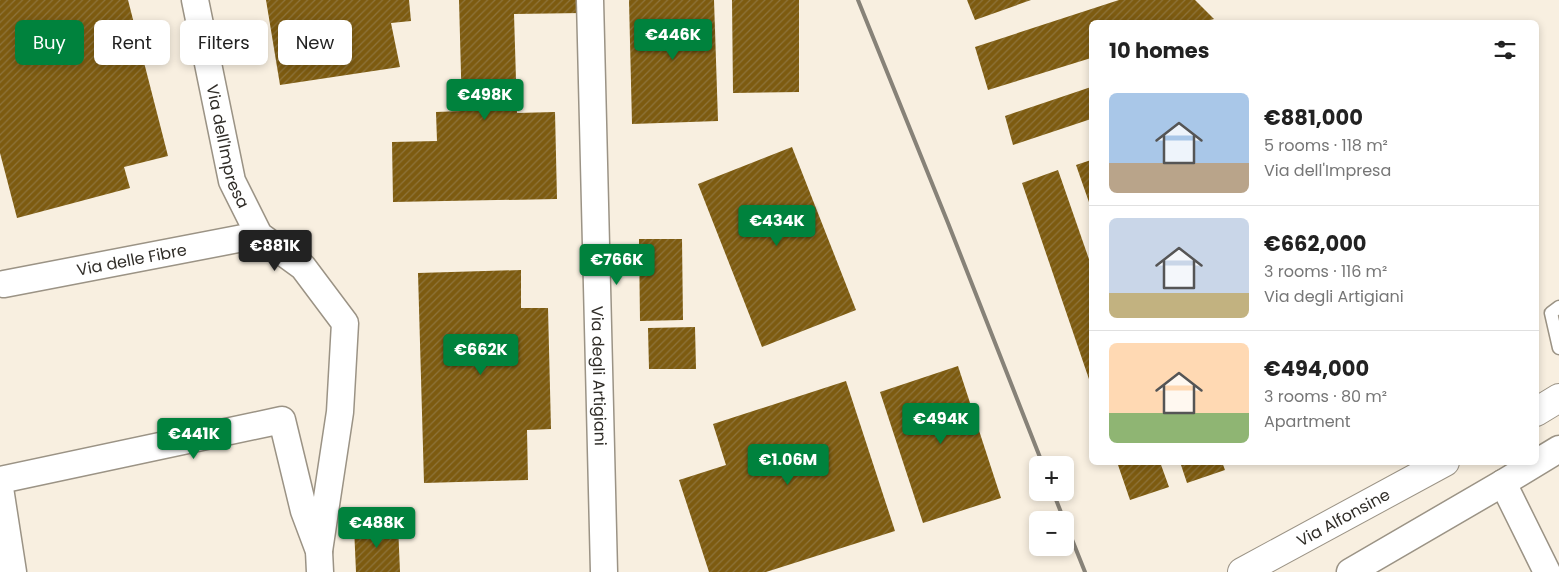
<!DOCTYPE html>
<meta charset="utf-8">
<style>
body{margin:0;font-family:Poppins,sans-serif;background:#f2f2f2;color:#222;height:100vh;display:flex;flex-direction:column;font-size:19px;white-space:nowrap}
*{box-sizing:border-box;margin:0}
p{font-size:16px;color:#767676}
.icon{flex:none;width:28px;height:28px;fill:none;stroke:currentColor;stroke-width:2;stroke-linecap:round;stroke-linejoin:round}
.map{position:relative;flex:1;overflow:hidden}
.details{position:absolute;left:1089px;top:20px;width:450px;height:445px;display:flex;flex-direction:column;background:#fff;border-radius:8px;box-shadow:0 2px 8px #0003}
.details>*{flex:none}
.banner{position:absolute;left:15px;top:20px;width:475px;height:45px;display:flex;gap:10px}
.fabs{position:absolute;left:1029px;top:456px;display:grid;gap:10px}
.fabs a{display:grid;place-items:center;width:45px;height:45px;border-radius:8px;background:#fff;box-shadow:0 2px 8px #0003;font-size:25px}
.price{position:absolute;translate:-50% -42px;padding:0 11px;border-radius:5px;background:#00823d;color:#fff;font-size:16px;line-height:32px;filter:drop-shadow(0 1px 2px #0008)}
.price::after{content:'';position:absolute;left:50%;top:30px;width:15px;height:11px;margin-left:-8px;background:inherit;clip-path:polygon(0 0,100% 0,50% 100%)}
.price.active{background:#222;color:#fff}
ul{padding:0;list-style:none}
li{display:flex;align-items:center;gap:15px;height:125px;padding:0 20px}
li+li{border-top:1px solid #e0e0e0}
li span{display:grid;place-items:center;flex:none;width:140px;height:100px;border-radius:8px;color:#555}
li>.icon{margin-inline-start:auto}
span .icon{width:60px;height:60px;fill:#fffc;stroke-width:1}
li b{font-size:21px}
h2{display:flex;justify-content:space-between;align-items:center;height:60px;padding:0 20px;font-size:21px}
.tag{padding:0 18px;border-radius:8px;background:#fff;box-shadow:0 2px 8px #0003;font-size:18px;line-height:45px}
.tag.active{background:#00823d;color:#fff}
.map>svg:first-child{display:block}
.building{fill:url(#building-hatch)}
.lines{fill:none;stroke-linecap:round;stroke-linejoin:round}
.lane-casing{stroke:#9b9385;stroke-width:15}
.street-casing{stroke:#9b9385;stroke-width:29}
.primary-casing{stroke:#9b9385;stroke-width:30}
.lane{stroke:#fff;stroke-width:12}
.street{stroke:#fff;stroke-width:26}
.primary{stroke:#fff;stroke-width:28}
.rail{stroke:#878278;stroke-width:4}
.labels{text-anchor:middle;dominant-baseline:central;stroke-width:5;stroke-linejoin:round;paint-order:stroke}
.street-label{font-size:16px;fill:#302d28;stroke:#fff}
</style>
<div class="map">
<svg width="1559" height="572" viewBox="0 0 1559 572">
<defs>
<pattern id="building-hatch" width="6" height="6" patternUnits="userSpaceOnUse" patternTransform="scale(1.25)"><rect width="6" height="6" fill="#7d5b10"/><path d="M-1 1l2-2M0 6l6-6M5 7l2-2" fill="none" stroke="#8e743c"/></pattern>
</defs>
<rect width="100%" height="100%" fill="#f8efe0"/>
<path class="building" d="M 0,0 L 128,0 L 168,156 L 124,167 L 130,188 L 17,218 L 0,153 Z
M 266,0 L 409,0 L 411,21 L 391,23 L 400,67 L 280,85 Z
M 459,0 L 582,0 L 582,13 L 514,14 L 517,113 L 555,112 L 557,199 L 393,202 L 392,142 L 437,141 L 436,112 L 462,111 Z
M 629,0 L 714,0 L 718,121 L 632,124 Z
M 732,0 L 799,0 L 799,92 L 733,93 Z
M 967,0 L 1031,0 L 975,20 Z
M 1119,0 L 1195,0 L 1214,19 L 1203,22 L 1091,22 L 1091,58 L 988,90 L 975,47 Z
M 1091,87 L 1091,119 L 1013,145 L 1005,116 Z
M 792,147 L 856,310 L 762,347 L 698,184 Z
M 1091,160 L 1091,208 L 1076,165 Z
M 1058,170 L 1091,265 L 1091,385 L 1022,183 Z
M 639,239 L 682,239 L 683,320 L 640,321 Z
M 521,270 L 521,308 L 548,308 L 551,429 L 527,430 L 528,480 L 424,483 L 418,273 Z
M 695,327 L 696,369 L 649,369 L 648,328 Z
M 958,366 L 1001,498 L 923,523 L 880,392 Z
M 846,381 L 895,531 L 766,572 L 709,572 L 679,480 L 726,465 L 713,424 Z
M 1117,462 L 1160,462 L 1169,487 L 1130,500 Z
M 1180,462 L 1222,462 L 1225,470 L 1187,483 Z
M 398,525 L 400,572 L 356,572 L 354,527 Z"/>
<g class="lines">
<defs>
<path id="lane" d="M 1559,307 L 1551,313 L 1559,348"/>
<g id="street">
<path id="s1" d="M 195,0 L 232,181 L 259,235 L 303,267 L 345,323 L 340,412 L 319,551"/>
<path id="s2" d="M 590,0 L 604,572"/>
<path id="s3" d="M 4,284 L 259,235"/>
<path d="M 0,480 L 282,420 L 304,511 L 319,551 L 320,572"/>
<path d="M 1503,483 L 1547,572"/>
<path d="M 0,488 L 13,572"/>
<path d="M 1350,572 L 1503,483 L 1559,449"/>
</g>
<g id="primary">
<path d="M 1536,412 L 1559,398"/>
<path id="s4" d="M 1242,572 L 1445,462"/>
</g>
</defs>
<use href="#lane" class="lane-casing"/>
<use href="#street" class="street-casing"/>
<use href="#primary" class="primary-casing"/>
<use href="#lane" class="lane"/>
<use href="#street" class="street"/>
<use href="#primary" class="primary"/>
<path class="rail" d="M 858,0 L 948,223 L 1043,465
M 1053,492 L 1064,520
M 1065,522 L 1085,572"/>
</g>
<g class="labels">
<g class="street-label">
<text stroke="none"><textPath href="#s1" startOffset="150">Via dell'Impresa</textPath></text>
<text stroke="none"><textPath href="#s3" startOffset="130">Via delle Fibre</textPath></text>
<text stroke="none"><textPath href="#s2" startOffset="376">Via degli Artigiani</textPath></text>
<text stroke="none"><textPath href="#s4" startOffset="115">Via Alfonsine</textPath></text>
</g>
</g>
</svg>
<div class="fabs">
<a>+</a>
<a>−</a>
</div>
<b class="price" style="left:673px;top:61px">€446K</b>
<b class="price" style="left:485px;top:121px">€498K</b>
<b class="price" style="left:777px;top:247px">€434K</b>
<b class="price active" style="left:275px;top:272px">€881K</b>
<b class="price" style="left:617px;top:286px">€766K</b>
<b class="price" style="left:481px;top:376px">€662K</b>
<b class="price" style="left:941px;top:445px">€494K</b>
<b class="price" style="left:194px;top:460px">€441K</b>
<b class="price" style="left:788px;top:486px">€1.06M</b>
<b class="price" style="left:377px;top:549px">€488K</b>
<div class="banner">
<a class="tag active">Buy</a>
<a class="tag">Rent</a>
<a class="tag">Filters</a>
<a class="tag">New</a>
</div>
<section class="details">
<h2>10 homes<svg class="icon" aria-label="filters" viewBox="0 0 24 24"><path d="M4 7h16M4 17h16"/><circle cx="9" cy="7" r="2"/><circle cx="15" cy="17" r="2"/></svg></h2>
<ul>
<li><span style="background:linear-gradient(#a9c7e8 70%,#b9a48a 0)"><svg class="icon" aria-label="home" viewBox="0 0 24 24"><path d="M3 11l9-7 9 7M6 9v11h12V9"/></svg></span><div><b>€881,000</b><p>5 rooms · 118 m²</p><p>Via dell'Impresa</p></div></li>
<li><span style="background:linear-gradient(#c9d6e8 75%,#c2b280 0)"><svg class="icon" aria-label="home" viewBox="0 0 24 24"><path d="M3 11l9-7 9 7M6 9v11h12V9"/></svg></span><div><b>€662,000</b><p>3 rooms · 116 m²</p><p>Via degli Artigiani</p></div></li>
<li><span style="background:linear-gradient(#ffd9b3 70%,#8fb573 0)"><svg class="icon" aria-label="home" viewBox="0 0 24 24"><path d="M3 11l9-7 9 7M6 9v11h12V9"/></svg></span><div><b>€494,000</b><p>3 rooms · 80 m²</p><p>Apartment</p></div></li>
</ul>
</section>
</div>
